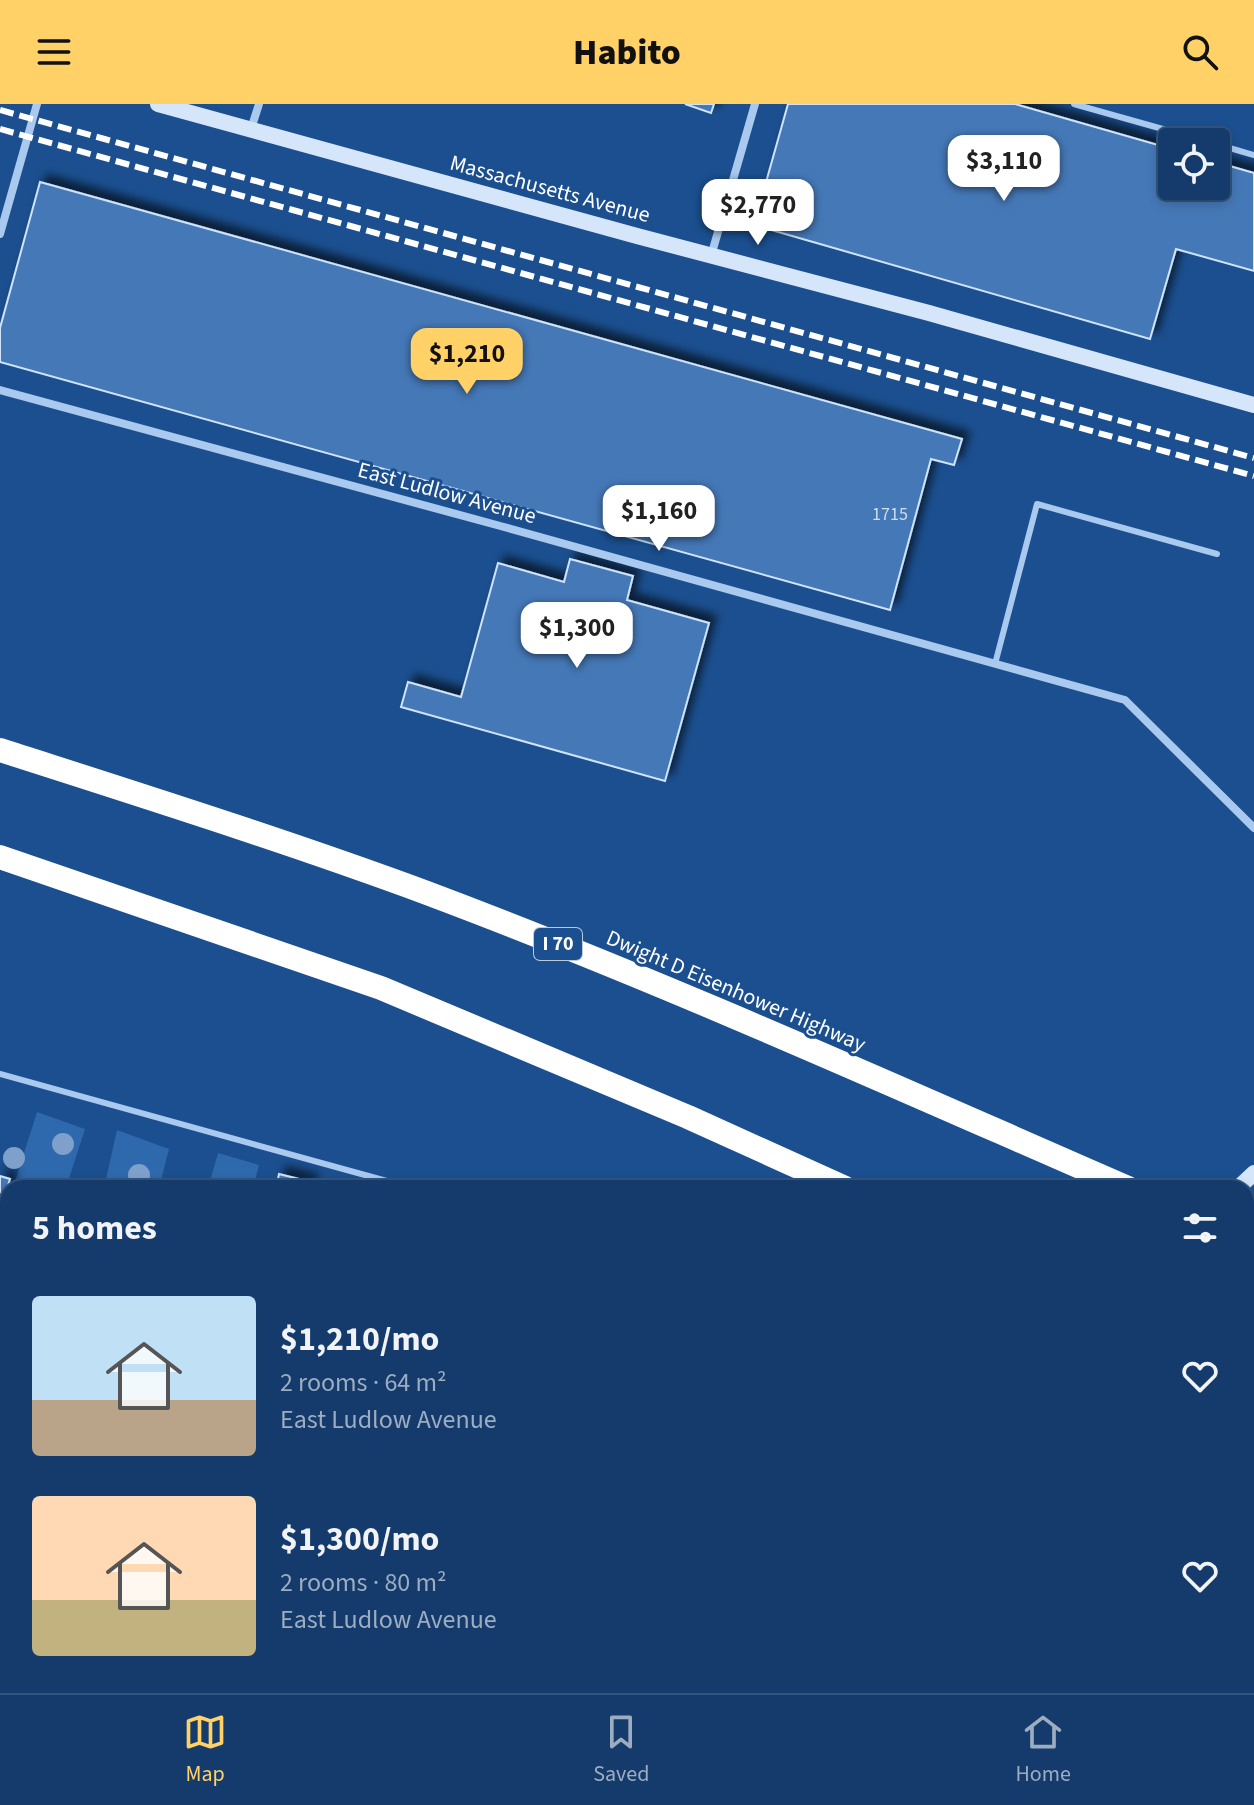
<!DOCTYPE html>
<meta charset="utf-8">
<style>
body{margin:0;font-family:"Source Sans 3",sans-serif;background:#214673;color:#f1f3f6;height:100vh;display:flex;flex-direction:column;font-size:30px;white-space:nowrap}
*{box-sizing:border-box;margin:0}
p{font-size:26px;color:#9dadc1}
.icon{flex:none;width:44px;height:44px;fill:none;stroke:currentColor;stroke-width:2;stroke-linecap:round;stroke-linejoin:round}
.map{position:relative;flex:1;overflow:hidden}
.side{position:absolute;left:0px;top:1076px;width:1254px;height:514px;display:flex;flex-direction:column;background:#143b6b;border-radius:24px 24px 0 0;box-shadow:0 4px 12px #0003,0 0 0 2px #33557e}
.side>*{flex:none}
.buttons{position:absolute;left:1158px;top:24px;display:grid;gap:16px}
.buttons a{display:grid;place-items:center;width:72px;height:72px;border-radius:8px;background:#143b6b;box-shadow:0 4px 12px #0003,0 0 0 2px #33557e;font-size:40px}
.price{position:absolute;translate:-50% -68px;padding:0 18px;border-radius:16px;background:#fff;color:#222;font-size:26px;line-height:52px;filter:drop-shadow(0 2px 4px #0008)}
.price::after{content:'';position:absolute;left:50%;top:48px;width:24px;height:18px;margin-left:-12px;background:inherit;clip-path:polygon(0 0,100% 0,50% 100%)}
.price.selected{background:#ffd166;color:#111}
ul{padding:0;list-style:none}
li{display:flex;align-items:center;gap:24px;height:200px;padding:0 32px}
li span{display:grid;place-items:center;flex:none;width:224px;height:160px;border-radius:8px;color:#555}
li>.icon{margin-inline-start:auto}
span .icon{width:96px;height:96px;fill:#fffc;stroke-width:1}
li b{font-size:34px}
h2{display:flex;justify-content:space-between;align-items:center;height:96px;padding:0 32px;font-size:34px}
header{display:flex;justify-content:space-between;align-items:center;height:104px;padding:0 32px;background:#ffd166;color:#111;font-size:36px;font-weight:800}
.menu{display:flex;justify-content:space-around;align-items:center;height:112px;border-top:2px solid #33557e;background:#143b6b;font-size:22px;color:#9dadc1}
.menu a{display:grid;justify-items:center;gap:4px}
.menu .selected{color:#ffd166}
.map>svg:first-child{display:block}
.green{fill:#2e69ad}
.building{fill:#4478b7;stroke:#cfe3fa;stroke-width:2;filter:url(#shadow)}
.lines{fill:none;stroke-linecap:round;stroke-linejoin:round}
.lane{stroke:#a9c9ee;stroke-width:6}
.street{stroke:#a9c9ee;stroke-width:8}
.secondary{stroke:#d6e6fa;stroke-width:16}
.highway{stroke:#fff;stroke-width:24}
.rail{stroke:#fff;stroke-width:6;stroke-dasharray:14 6;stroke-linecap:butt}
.tree{fill:#7ea0ca}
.labels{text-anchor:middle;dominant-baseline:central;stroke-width:6;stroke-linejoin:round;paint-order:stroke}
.number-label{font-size:18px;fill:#d0dded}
.shield{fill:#1b4f8f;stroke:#bbcadd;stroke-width:2}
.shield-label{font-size:20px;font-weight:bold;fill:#fff}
.street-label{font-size:22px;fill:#fff;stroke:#1b4f8f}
</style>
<header><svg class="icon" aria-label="menu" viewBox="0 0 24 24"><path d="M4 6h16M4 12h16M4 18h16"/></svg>Habito<svg class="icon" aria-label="search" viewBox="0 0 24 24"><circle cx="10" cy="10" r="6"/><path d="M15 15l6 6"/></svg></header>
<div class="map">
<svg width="1254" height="1589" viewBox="0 0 1254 1589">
<defs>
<filter id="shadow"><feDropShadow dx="7" dy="-7" stdDeviation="4" flood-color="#0009"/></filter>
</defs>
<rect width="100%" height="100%" fill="#1b4f8f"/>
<path class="green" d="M 37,1008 L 85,1025 L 66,1084 L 13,1084 Z
M 117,1026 L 169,1045 L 159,1084 L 104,1084 Z
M 218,1049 L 259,1061 L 253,1084 L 208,1084 Z
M 8,1099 L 8,1184 L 0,1182 L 0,1124 Z
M 1246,1338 L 1254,1342 L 1254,1589 L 1236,1589 L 1230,1582 L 1246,1582 Z
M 118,1582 L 244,1582 L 225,1589 L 121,1589 Z
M 465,1582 L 609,1582 L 615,1589 L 446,1589 Z"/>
<path class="building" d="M 685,0 L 714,0 L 711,9 Z
M 788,0 L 1015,0 L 1172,45 L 1172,82 L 1216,82 L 1216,58 L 1254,69 L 1254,167 L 1176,145 L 1150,235 L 754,121 Z
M 40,78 L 962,335 L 954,361 L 931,355 L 890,506 L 0,258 L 0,224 Z
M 570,455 L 633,472 L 627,496 L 709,519 L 665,677 L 401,603 L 408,578 L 461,593 L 498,459 L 564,478 Z
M 279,1070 L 311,1078 L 310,1084 L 276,1084 Z
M 0,1072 L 10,1075 L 0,1107 Z
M 8,1300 L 8,1349 L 0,1347 L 0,1332 Z
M 55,1582 L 93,1582 L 95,1589 L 58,1589 Z
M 702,1582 L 756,1582 L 762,1589 L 707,1589 Z
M 996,1582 L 1052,1582 L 1057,1589 L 987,1589 Z"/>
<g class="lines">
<path class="lane" d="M 1074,0 L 1209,38
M 1216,40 L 1254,51
M 995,560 L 1037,400 L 1217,450
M 0,970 L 412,1084
M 0,1431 L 8,1433"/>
<path class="street" d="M 251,25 L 259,0
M 0,130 L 37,0
M 711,152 L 755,0
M 0,286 L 504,423 L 1125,596 L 1254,724
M 0,1200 L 8,1202
M 1113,1589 L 1121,1582"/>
<path class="secondary" d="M 158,0 L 637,132 L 929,209 L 1254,301
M 1238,1084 L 1254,1069
M 1181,1582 L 1187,1589
M 330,1589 L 348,1582"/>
<path class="highway" d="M 0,646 C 143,692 286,737 427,789 C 664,878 896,983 1128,1084
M 0,753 L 381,884 L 688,1013 L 845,1084
M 1246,1136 L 1254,1139
M 1246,1267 L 1254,1270"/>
<path class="rail" d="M 0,6 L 1254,354
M 0,25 L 1254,372"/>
</g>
<g class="tree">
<circle cx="63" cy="1040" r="11"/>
<circle cx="14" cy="1054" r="11"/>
<circle cx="139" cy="1071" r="11"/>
</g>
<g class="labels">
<g class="number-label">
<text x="890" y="410">1715</text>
</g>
<rect class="shield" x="534" y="824" width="48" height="32" rx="6"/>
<g class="shield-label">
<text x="558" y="840">I 70</text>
</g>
<g class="street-label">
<text transform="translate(550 85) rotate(15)">Massachusetts Avenue</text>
<text transform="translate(447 389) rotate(15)">East Ludlow Avenue</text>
<text transform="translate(736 887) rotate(23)">Dwight D Eisenhower Highway</text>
</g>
</g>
</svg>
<div class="buttons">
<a><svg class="icon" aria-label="locate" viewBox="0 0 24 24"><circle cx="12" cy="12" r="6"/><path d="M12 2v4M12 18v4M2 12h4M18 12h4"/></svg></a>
</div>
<b class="price" style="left:1004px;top:99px">$3,110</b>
<b class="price" style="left:758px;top:143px">$2,770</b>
<b class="price selected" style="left:467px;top:292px">$1,210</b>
<b class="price" style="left:659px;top:449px">$1,160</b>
<b class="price" style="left:577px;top:566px">$1,300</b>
<section class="side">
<h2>5 homes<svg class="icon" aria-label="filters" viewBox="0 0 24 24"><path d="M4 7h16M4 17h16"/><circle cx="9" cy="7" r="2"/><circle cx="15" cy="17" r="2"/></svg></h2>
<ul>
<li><span style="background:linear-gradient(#bfe0f5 65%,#b9a48a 0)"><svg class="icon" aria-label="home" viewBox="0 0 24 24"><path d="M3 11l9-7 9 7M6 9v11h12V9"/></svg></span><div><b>$1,210/mo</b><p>2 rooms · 64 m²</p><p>East Ludlow Avenue</p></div><svg class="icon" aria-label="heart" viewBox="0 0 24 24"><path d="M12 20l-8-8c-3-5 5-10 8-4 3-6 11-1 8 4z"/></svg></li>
<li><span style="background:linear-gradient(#ffd9b3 65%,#c2b280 0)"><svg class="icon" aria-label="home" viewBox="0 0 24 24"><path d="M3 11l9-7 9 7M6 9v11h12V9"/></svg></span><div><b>$1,300/mo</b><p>2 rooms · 80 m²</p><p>East Ludlow Avenue</p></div><svg class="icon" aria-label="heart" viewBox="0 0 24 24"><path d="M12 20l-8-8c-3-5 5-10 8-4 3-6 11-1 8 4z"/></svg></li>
</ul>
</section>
</div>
<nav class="menu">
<a class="selected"><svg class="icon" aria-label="map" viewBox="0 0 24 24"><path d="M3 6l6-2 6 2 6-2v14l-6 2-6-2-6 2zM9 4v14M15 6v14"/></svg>Map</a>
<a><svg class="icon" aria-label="saved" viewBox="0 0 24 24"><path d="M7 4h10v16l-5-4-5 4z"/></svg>Saved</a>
<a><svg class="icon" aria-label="home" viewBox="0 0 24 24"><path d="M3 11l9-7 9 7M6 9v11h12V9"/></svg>Home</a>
</nav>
